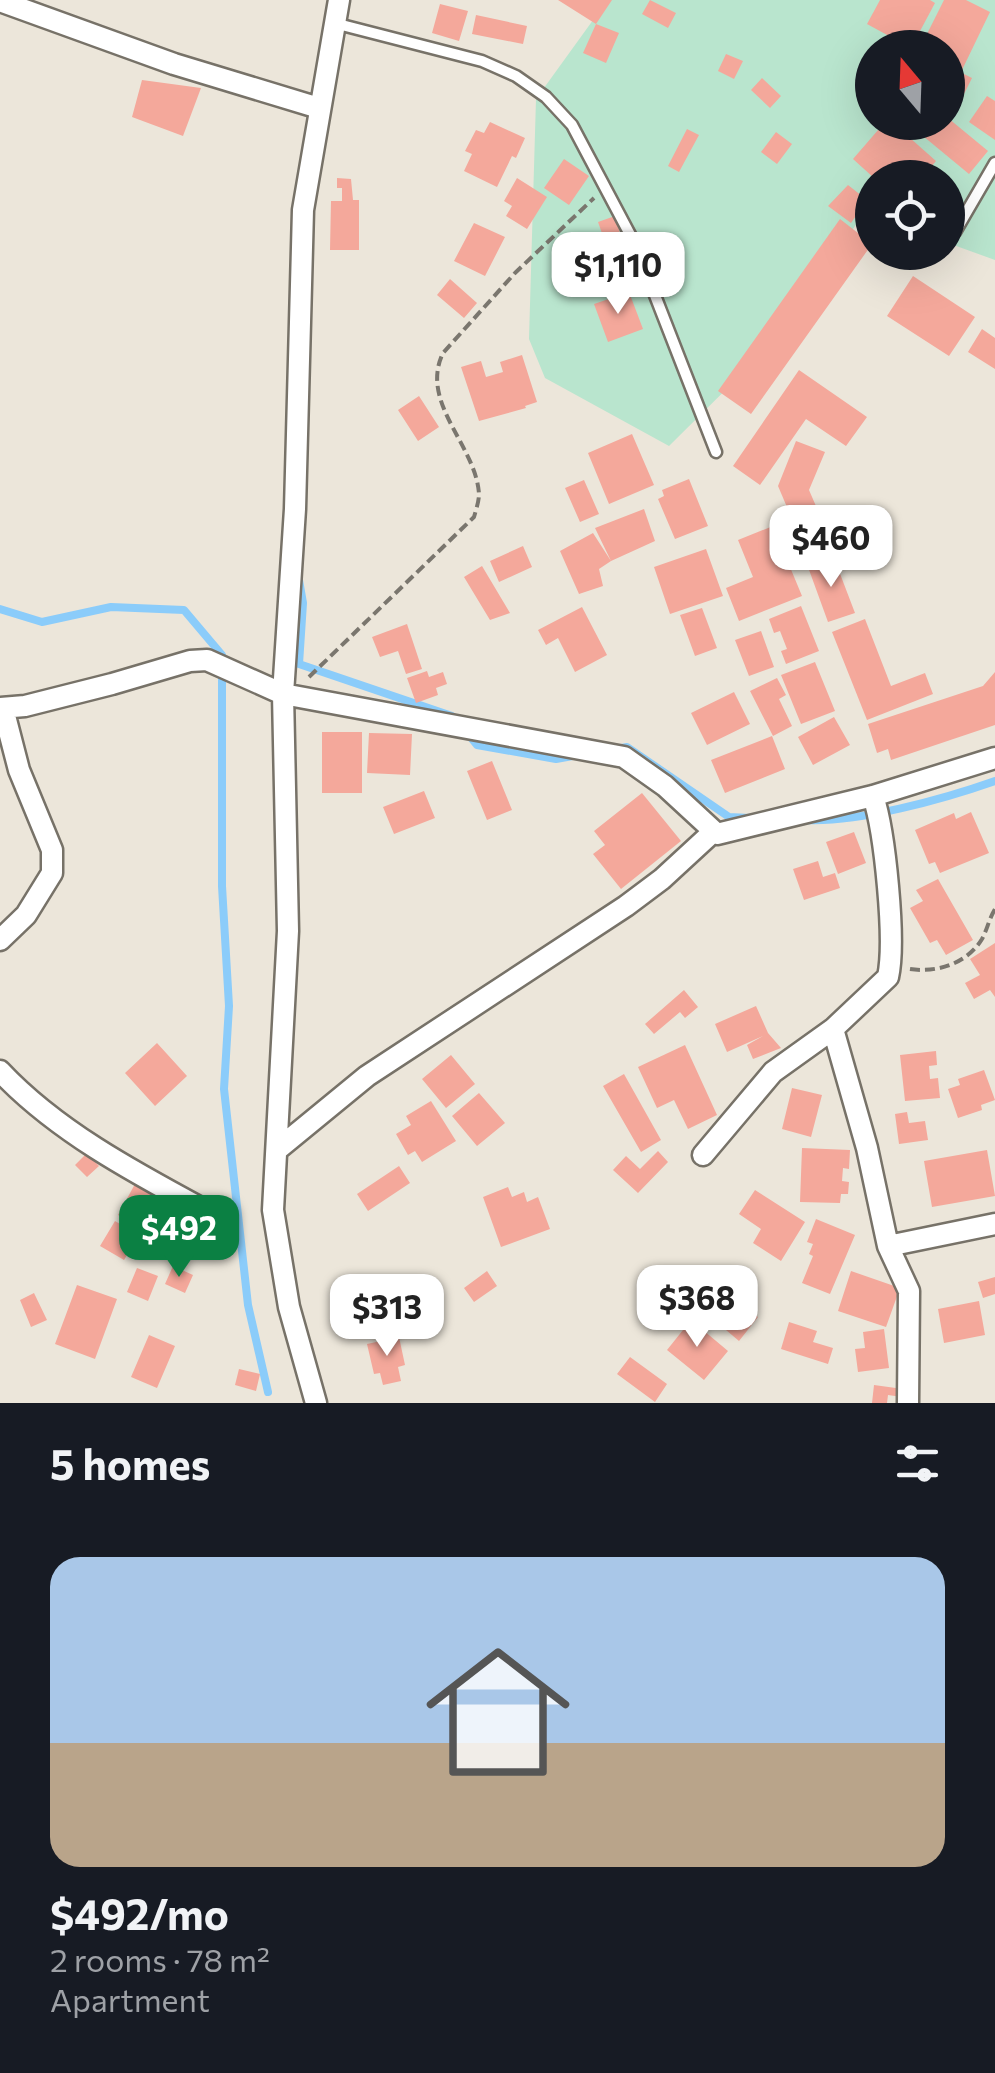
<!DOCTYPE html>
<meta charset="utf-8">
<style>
body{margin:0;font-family:Commissioner,sans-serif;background:#242831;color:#f1f3f6;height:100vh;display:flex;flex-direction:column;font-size:38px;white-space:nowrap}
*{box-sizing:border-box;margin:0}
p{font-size:32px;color:#9ea1a6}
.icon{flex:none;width:55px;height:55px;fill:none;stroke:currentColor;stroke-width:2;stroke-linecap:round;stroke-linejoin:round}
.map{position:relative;height:1403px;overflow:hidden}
.side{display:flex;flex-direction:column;background:#171b24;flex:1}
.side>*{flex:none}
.needle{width:65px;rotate:341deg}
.controls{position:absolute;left:855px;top:30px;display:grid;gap:20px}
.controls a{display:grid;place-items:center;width:110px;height:110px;border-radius:50%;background:#171b24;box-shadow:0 10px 40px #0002;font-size:50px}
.price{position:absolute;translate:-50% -85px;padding:0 22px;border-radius:20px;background:#fff;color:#222;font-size:32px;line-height:65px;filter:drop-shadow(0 2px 5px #0008)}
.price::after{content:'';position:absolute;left:50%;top:60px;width:30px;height:22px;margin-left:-15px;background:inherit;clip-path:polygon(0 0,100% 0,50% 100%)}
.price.selected{background:#0b8043;color:#fff}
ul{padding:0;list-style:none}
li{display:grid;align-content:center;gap:20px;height:530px;padding:0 50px}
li+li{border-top:2px solid #363941}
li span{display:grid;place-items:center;height:310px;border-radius:30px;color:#555}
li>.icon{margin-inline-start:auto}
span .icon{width:180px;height:180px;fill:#fffc;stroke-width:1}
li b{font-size:42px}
h2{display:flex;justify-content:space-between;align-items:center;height:120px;padding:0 50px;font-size:42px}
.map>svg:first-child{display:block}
.green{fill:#b9e5ce;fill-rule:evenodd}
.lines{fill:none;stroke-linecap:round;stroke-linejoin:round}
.stream{stroke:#8bccfa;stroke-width:8}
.building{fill:#f4a89b}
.lane-casing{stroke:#777268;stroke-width:15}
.street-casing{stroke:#777268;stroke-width:25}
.path{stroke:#7a766e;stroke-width:4;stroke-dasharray:10 5;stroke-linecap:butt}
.lane{stroke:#fff;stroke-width:10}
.street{stroke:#fff;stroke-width:20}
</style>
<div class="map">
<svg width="995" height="1403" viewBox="0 0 995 1403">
<rect width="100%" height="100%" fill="#ece6da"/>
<path class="green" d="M 599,0 L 995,0 L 995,260 L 948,243 L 948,178 L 872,178 L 872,216 L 864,213 L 778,338 L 669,446 L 545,378 L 529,339 L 536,99 L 601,9 ZM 872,48 L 948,48 L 948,122 L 872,122 Z"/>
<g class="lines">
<path class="stream" d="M 299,580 L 303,603 L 299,664 L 452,716
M 0,609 L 42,622 L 111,607 L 184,610 L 222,655 L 222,886 L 229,1006 L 224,1089 L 248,1305 L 268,1392
M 468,734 L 477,745 L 556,759 L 578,755
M 616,749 L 627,747 L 729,817 L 750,818
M 804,820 C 858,823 944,799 995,781"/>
</g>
<path class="building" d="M 558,0 L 612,0 L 596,24 Z
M 650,0 L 676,13 L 668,28 L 642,14 Z
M 880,0 L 930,0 L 935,3 L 911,48 L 867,24 Z
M 944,0 L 966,0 L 990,12 L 962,70 L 948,63 L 948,48 L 920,48 Z
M 440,4 L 468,11 L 459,41 L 432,33 Z
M 476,15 L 527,26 L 523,44 L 472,34 Z
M 596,24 L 619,33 L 606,63 L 583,53 Z
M 726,54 L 743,61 L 734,79 L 718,71 Z
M 948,66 L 972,78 L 961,100 L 948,94 Z
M 762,78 L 781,96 L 770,108 L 751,90 Z
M 142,80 L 201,88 L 183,136 L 132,117 Z
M 987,96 L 995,101 L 995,140 L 969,122 Z
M 948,118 L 988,151 L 969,174 L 923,136 L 934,122 L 948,122 Z
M 490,122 L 525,138 L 516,158 L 512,156 L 497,187 L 464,171 L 472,154 L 465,151 L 476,130 L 484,133 Z
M 885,122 L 892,122 L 936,161 L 922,178 L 874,178 L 853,159 Z
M 687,129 L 699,135 L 679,172 L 668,166 Z
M 776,132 L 792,144 L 777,164 L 761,152 Z
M 564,159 L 589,176 L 569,205 L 544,188 Z
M 337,178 L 351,179 L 353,200 L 359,200 L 359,250 L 330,250 L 331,201 L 342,201 L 342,188 L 337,188 Z
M 517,178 L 547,197 L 527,229 L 506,216 L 512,206 L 504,201 Z
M 848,185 L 867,200 L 851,223 L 828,206 Z
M 615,216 L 620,233 L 604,239 L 598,222 Z
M 840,219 L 872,244 L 751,414 L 718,391 Z
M 474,223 L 505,237 L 485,276 L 454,261 Z
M 613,256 L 620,285 L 588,293 L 581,264 Z
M 913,276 L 975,317 L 949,356 L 887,316 Z
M 450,279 L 477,303 L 464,318 L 437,295 Z
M 629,292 L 643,329 L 608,342 L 594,304 Z
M 982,329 L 995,338 L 995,369 L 968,352 Z
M 522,355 L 537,402 L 525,406 L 526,408 L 479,421 L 461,367 L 481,361 L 486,377 L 503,372 L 500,362 Z
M 799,370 L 867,417 L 846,446 L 806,419 L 760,485 L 733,466 Z
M 419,396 L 439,427 L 418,441 L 398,410 Z
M 632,434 L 654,485 L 609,504 L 588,453 Z
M 796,441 L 825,452 L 809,490 L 832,543 L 807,554 L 778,486 Z
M 689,479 L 708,526 L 675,539 L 658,499 L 664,496 L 662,490 Z
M 584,480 L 599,514 L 580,522 L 565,488 Z
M 644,509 L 655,541 L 611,561 L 595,528 Z
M 773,526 L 802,596 L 739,621 L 726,588 L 753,577 L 738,540 Z
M 593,533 L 611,561 L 599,569 L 603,586 L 579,594 L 560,551 Z
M 523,546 L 532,567 L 499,582 L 490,561 Z
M 706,549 L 723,596 L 670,614 L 654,567 Z
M 834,558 L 855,613 L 828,622 L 808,567 Z
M 482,566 L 510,613 L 490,620 L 464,577 Z
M 801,606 L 819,651 L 786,664 L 781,651 L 787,649 L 780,631 L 774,633 L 769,619 Z
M 582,607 L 607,655 L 575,672 L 558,638 L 546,645 L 538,630 Z
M 702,608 L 717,648 L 695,656 L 680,615 Z
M 865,619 L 891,686 L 925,673 L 933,694 L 867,720 L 832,632 Z
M 407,624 L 422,669 L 406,674 L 398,651 L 380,657 L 372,637 Z
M 761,631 L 774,667 L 749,676 L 735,640 Z
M 815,662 L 835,711 L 801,724 L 781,675 Z
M 427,671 L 429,677 L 443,672 L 447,684 L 436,688 L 438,695 L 416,703 L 407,678 Z
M 995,672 L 995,725 L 891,760 L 888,749 L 877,753 L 868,724 L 983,686 Z
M 777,678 L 786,695 L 779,699 L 792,726 L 773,736 L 750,691 Z
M 734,692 L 750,724 L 707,745 L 691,713 Z
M 834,717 L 850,745 L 813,765 L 798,737 Z
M 322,732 L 362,732 L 362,793 L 322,793 Z
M 369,733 L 412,734 L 410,775 L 367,773 Z
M 772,736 L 785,769 L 725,793 L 711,760 Z
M 492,761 L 512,810 L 487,820 L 467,771 Z
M 424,791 L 435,818 L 394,834 L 383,807 Z
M 642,793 L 681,841 L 621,889 L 593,854 L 605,845 L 594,831 Z
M 971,812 L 989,853 L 940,873 L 935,862 L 929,864 L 915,830 L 954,813 L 956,819 Z
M 854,832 L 866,863 L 838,874 L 826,842 Z
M 818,861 L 823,877 L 835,873 L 840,888 L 804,900 L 793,869 Z
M 938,879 L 973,940 L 946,955 L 937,940 L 930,943 L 910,908 L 923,901 L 916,890 Z
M 995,943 L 995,997 L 990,990 L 974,999 L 965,983 L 980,975 L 970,959 Z
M 684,990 L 698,1007 L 685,1018 L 680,1012 L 654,1034 L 645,1024 Z
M 756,1006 L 768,1033 L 781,1048 L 753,1059 L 747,1045 L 763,1036 L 727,1052 L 715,1024 Z
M 157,1043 L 187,1076 L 155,1106 L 125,1073 Z
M 685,1045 L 717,1115 L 688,1129 L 674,1100 L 657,1108 L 638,1067 Z
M 936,1051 L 937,1065 L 929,1066 L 930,1079 L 938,1078 L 940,1098 L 905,1101 L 900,1055 Z
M 451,1055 L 475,1084 L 446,1108 L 422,1079 Z
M 984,1070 L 995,1100 L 981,1105 L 982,1110 L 958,1118 L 948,1089 L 960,1085 L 958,1079 Z
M 624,1074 L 661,1140 L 641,1152 L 603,1086 Z
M 792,1088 L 822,1095 L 811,1137 L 782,1129 Z
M 479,1093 L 505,1123 L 477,1146 L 452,1116 Z
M 431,1101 L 456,1141 L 422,1162 L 415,1151 L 408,1155 L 396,1134 L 411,1125 L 406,1116 Z
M 907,1112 L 909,1123 L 925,1121 L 928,1140 L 899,1144 L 895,1114 Z
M 802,1148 L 850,1150 L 849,1169 L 843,1168 L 842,1181 L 849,1182 L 848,1194 L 841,1194 L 840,1203 L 800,1202 Z
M 987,1150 L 995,1196 L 932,1207 L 924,1161 Z
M 658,1151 L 668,1162 L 638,1193 L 613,1170 L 626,1156 L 640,1169 Z
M 87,1153 L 99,1166 L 87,1177 L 75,1165 Z
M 399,1166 L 410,1183 L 368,1211 L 357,1194 Z
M 135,1184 L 162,1199 L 146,1230 L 118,1215 Z
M 508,1187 L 512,1197 L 524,1192 L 527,1202 L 538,1197 L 550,1229 L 501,1247 L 483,1197 Z
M 755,1190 L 805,1222 L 781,1261 L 753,1243 L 761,1229 L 739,1214 Z
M 816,1219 L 855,1235 L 830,1294 L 802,1283 L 813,1256 L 809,1254 L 813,1244 L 807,1242 Z
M 115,1221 L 139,1235 L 124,1260 L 100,1246 Z
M 173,1266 L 193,1275 L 185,1293 L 165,1284 Z
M 137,1268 L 158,1276 L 148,1301 L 127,1292 Z
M 487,1271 L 497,1286 L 474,1302 L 464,1288 Z
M 851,1271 L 900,1288 L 886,1327 L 838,1311 Z
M 995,1277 L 995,1294 L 983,1298 L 978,1282 Z
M 77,1285 L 117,1299 L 95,1359 L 55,1344 Z
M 34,1293 L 47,1320 L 31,1327 L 20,1300 Z
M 979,1301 L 985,1335 L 944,1343 L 938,1309 Z
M 745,1307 L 758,1317 L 739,1341 L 726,1330 Z
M 691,1320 L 728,1351 L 704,1380 L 667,1350 Z
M 789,1322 L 817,1331 L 813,1342 L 833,1348 L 828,1364 L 781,1349 Z
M 884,1329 L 889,1368 L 858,1372 L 855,1349 L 865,1348 L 863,1332 Z
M 149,1335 L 175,1346 L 157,1388 L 131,1377 Z
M 399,1337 L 405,1365 L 398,1367 L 401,1381 L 383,1385 L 380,1373 L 374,1374 L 367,1344 Z
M 630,1357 L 667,1384 L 655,1402 L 617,1374 Z
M 239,1369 L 260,1374 L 256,1391 L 235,1385 Z
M 874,1385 L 903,1389 L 902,1397 L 888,1395 L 887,1403 L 872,1403 Z"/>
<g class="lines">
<defs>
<path id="lane" d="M 334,23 L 482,61 L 516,76 L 546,97 L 572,125 L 635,244 L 716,452
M 955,232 L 995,163"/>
<path id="street" d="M 0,1 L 174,64 L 319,108
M 0,708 L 25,706 L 112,684 L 190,661 L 207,660 L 283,694 L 624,757 L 665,786 L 717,834 L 873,796 L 995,758
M 0,940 L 26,915 L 52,873 L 52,850 L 19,770 L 3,708
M 833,1029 L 867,1148 L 888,1246 L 909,1291 L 908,1403
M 0,1071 C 59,1134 143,1177 219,1218
M 278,1149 L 367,1076 L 626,906 L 662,879 L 713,832
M 703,1155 L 773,1072 L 833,1029 L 888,977 C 896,941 885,832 873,796
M 888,1246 L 995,1224
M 316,1403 L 289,1307 L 273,1210 L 288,931 L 283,694 L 295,509 L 303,210 L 339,0"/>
</defs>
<use href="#lane" class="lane-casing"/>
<use href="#street" class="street-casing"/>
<path class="path" d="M 309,677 L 474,517 C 476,510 479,501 479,494 C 476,445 419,403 443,353 L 515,273 L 594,198
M 910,969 C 936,973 967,964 982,939 C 987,930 989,919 995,909"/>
<use href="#lane" class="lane"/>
<use href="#street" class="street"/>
</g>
</svg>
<div class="controls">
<a><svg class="needle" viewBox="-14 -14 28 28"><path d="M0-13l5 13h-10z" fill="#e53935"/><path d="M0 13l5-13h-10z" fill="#9ea1a6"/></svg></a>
<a><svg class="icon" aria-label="locate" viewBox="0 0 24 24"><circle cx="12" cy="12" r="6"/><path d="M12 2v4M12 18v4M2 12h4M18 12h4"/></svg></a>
</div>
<b class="price" style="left:618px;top:317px">$1,110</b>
<b class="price" style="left:831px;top:590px">$460</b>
<b class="price selected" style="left:179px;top:1280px">$492</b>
<b class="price" style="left:697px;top:1350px">$368</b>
<b class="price" style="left:387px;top:1359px">$313</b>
</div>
<section class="side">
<h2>5 homes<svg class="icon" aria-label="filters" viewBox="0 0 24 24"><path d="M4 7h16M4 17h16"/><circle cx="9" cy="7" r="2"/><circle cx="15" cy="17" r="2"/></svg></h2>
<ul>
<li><span style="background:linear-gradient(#a9c7e8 60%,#b9a48a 0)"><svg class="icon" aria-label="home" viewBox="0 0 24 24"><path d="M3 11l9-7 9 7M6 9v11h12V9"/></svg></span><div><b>$492/mo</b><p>2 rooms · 78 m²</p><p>Apartment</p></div></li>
</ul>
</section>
